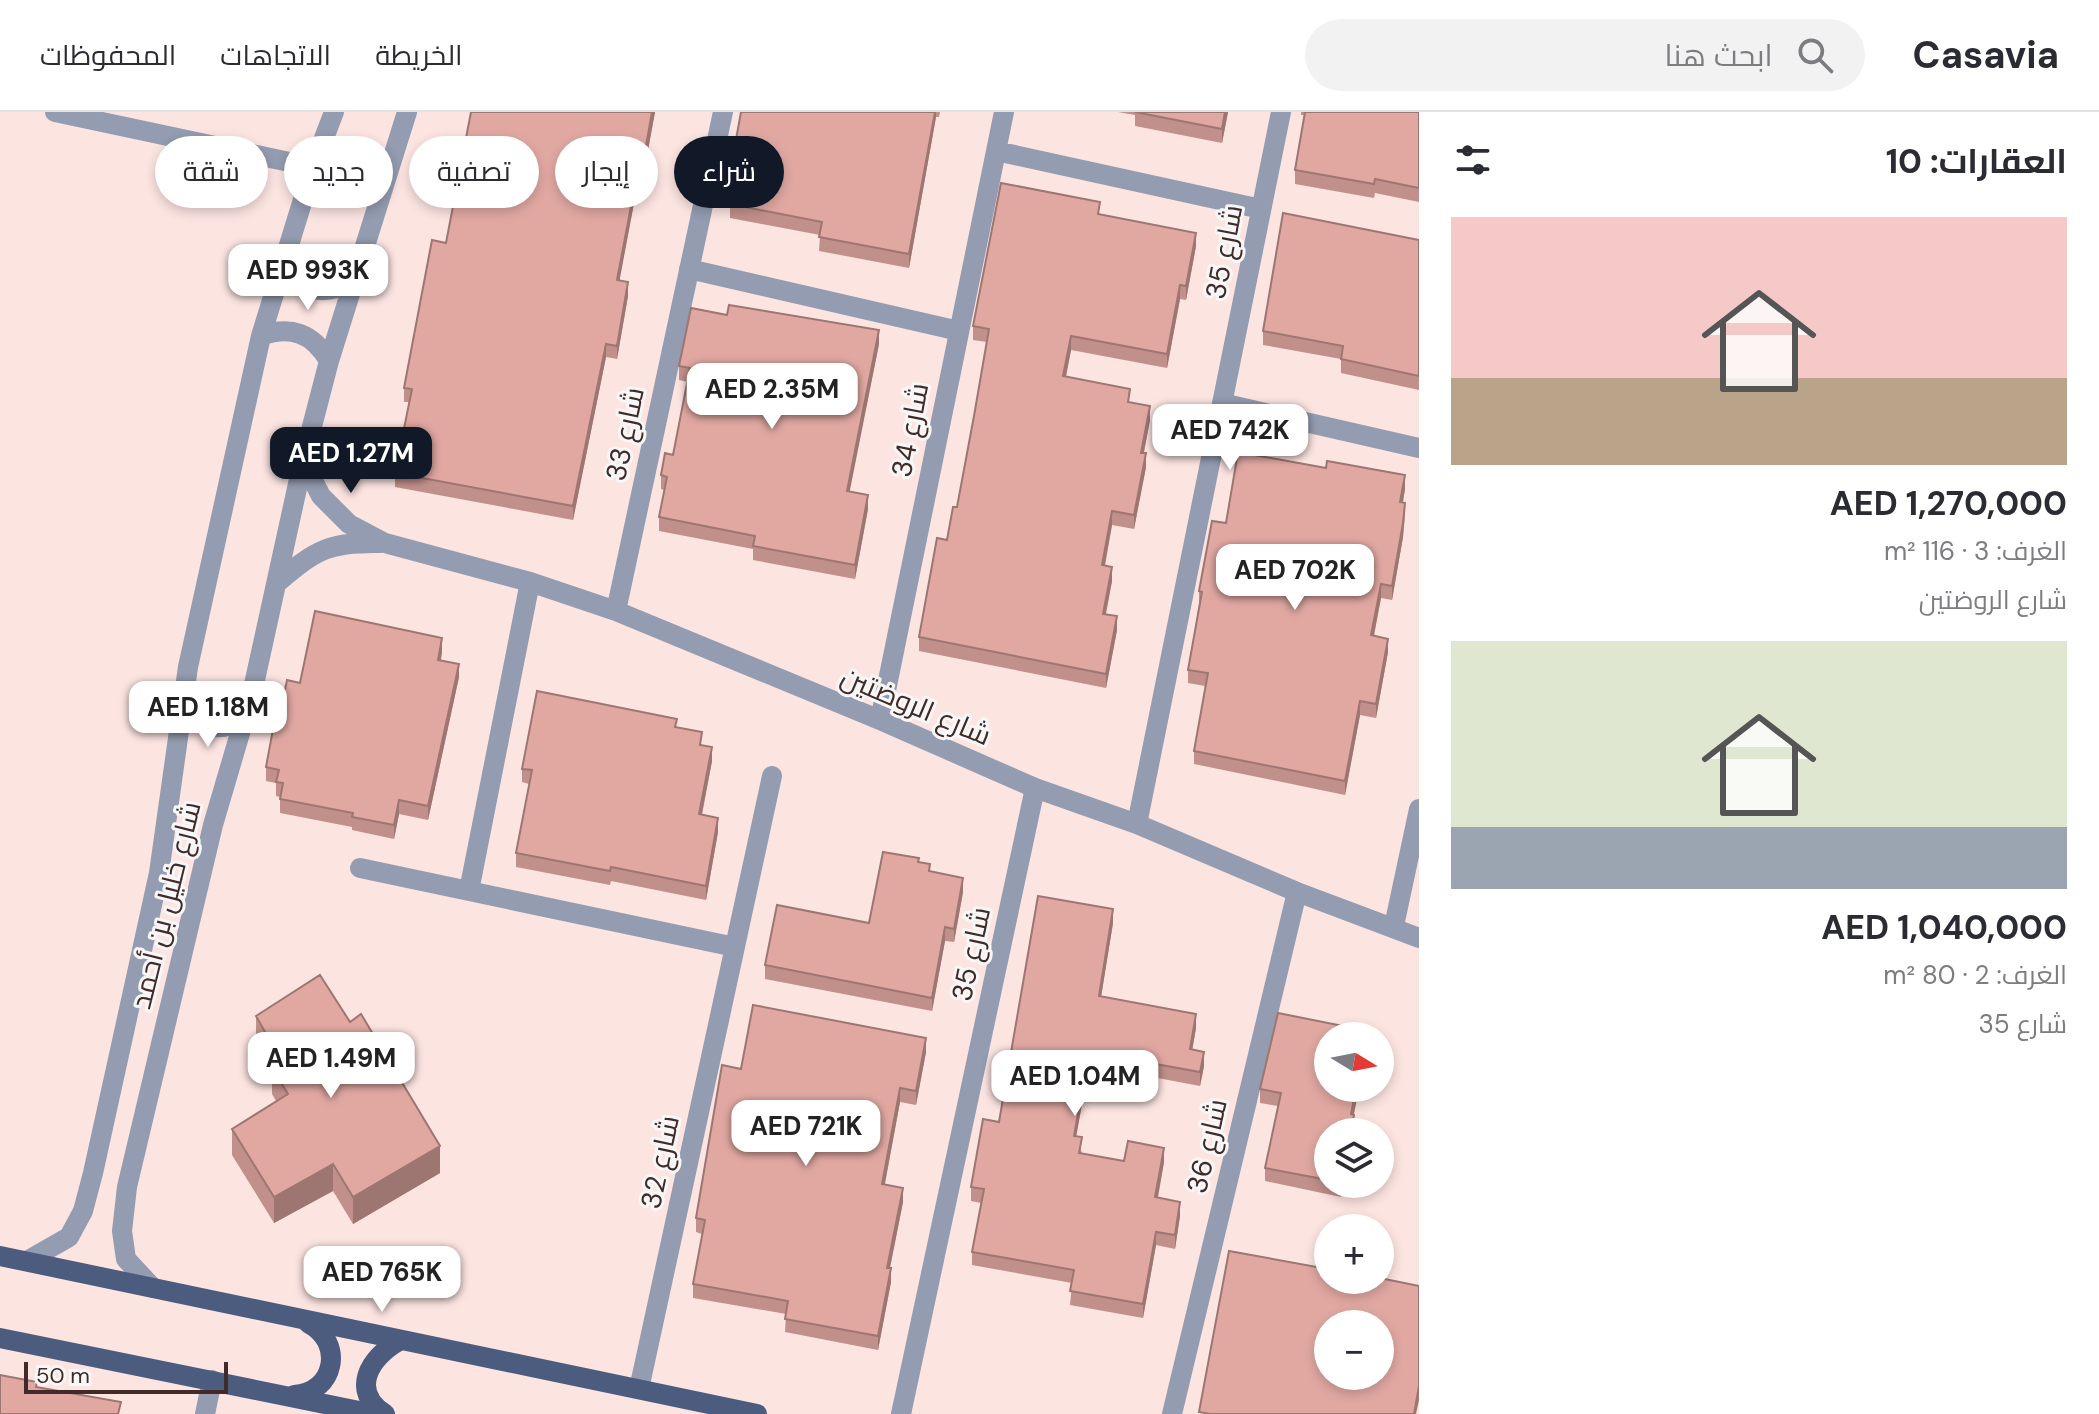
<!DOCTYPE html>
<html lang="ar">
<meta charset="utf-8">
<style>
body{margin:0;font-family:"DM Sans",Cairo,sans-serif;background:#f2f2f3;color:#2b2b33;direction:rtl;height:100vh;display:flex;flex-direction:column;font-size:30px;white-space:nowrap}
*{box-sizing:border-box;margin:0}
p{font-size:26px;color:#7c7c81}
.icon{flex:none;width:44px;height:44px;fill:none;stroke:currentColor;stroke-width:2;stroke-linecap:round;stroke-linejoin:round}
.map{position:relative;flex:1;overflow:hidden;direction:ltr}
.details{display:flex;flex-direction:column;background:#fff;width:680px}
.details>*{flex:none}
.top-card{position:absolute;left:24px;top:24px;width:760px;height:72px;direction:rtl;display:flex;gap:16px}
.needle{width:52px;rotate:100deg}
.controls{position:absolute;left:1314px;top:910px;display:grid;gap:16px}
.controls a{display:grid;place-items:center;width:80px;height:80px;border-radius:50%;background:#fff;box-shadow:0 4px 12px #0003;font-size:40px}
.scale{position:absolute;left:24px;bottom:20px;width:204px;box-sizing:border-box;padding-left:8px;border:4px solid #412a28;border-top:0;font-size:22px;line-height:28px;white-space:nowrap;color:#412a28;-webkit-text-stroke:6px #f7f7f7;paint-order:stroke}
.price{position:absolute;translate:-50% -68px;padding:0 18px;border-radius:16px;background:#fff;color:#222;font-size:26px;line-height:52px;filter:drop-shadow(0 2px 4px #0008)}
.price::after{content:'';position:absolute;left:50%;top:48px;width:24px;height:18px;margin-left:-12px;background:inherit;clip-path:polygon(0 0,100% 0,50% 100%)}
.price.active{background:#111827;color:#fff}
ul{padding:0;list-style:none}
li{display:grid;align-content:center;gap:16px;height:424px;padding:0 32px}
li span{display:grid;place-items:center;height:248px;border-radius:0px;color:#555}
li>.icon{margin-inline-start:auto}
span .icon{width:144px;height:144px;fill:#fffc;stroke-width:1}
li b{font-size:34px}
h2{display:flex;justify-content:space-between;align-items:center;height:96px;padding:0 32px;font-size:34px}
.chip{padding:0 28px;border-radius:36px;background:#fff;box-shadow:0 4px 12px #0003;font-size:28px;line-height:72px}
.chip.active{background:#111827;color:#fff}
header{display:flex;align-items:center;gap:48px;box-sizing:border-box;height:112px;padding:0 40px;background:#fff;border-bottom:2px solid #e1e1e2}
header strong{font-size:38px}
nav{display:flex;gap:44px;margin-inline-start:auto;font-size:28px}
.search{width:560px;height:72px;background:#f2f2f3;display:flex;align-items:center;gap:20px;box-sizing:border-box;padding:0 28px;border-radius:44px;color:#7c7c81;font-size:30px}
main{display:flex;flex:1;min-height:0}
.map>svg:first-child{display:block}
.lines{fill:none;stroke-linecap:round;stroke-linejoin:round}
.minor{stroke:#939cb0;stroke-width:20}
.major{stroke:#4c5c7e;stroke-width:20}
.wall{fill:#c2908b}
.shaded-wall{fill:#9e7671}
.building{fill:#e1a8a2;stroke:#9e7671;stroke-width:2;fill-rule:evenodd}
.labels{text-anchor:middle;dominant-baseline:central;stroke-width:6;stroke-linejoin:round;paint-order:stroke}
.street-label{font-size:28px;fill:#412a28;stroke:#f7f7f7}
</style>
<header>
<strong>Casavia</strong>
<div class="search"><svg class="icon" aria-label="search" viewBox="0 0 24 24"><circle cx="10" cy="10" r="6"/><path d="M15 15l6 6"/></svg>ابحث هنا</div>
<nav><a>الخريطة</a><a>الاتجاهات</a><a>المحفوظات</a></nav>
</header>
<main>
<section class="details">
<h2>العقارات: 10<svg class="icon" aria-label="filters" viewBox="0 0 24 24"><path d="M4 7h16M4 17h16"/><circle cx="9" cy="7" r="2"/><circle cx="15" cy="17" r="2"/></svg></h2>
<ul>
<li><span style="background:linear-gradient(#f6c9c9 65%,#b9a48a 0)"><svg class="icon" aria-label="home" viewBox="0 0 24 24"><path d="M3 11l9-7 9 7M6 9v11h12V9"/></svg></span><div><b>AED 1,270,000</b><p>الغرف: 3 · 116 m²</p><p>شارع الروضتين</p></div></li>
<li><span style="background:linear-gradient(#dfe7d0 75%,#9aa5b1 0)"><svg class="icon" aria-label="home" viewBox="0 0 24 24"><path d="M3 11l9-7 9 7M6 9v11h12V9"/></svg></span><div><b>AED 1,040,000</b><p>الغرف: 2 · 80 m²</p><p>شارع 35</p></div></li>
</ul>
</section>
<div class="map">
<svg width="1419" height="1302" viewBox="0 0 1419 1302">
<rect width="100%" height="100%" fill="#fce4e1"/>
<g class="lines">
<path class="minor" d="M 55,0 L 313,55
M 996,39 L 1261,97
M 285,145 C 298,178 320,187 352,169
M 689,157 L 959,219
M 261,224 C 290,213 313,221 329,249
M 1222,291 L 1419,336
M 303,349 L 321,384 L 349,412 L 385,431 L 530,470 L 616,499 L 880,608 L 1035,676 L 1137,712 L 1297,780 L 1419,826
M 278,470 C 317,437 329,430 381,431
M 616,499 L 723,0
M 183,597 C 201,617 221,621 244,607
M 880,608 L 1004,0
M 1137,712 L 1281,0
M 360,756 L 735,835
M 469,779 L 530,470
M 1394,814 L 1419,697
M 27,1149 L 69,1125 L 83,1099 L 93,1061 L 159,761 L 188,555 L 261,224 L 313,55 L 334,0
M 153,1176 L 126,1147 L 122,1119 L 127,1075 L 213,713 L 253,577 L 303,349 L 329,249 L 407,0
M 639,1277 L 772,664
M 205,1302 L 212,1268
M 901,1302 L 1035,676
M 1172,1302 L 1297,780"/>
<path class="major" d="M 0,1144 L 757,1302
M 0,1226 L 374,1302
M 294,1283 C 335,1281 345,1230 308,1211
M 385,1302 C 349,1279 370,1245 399,1229"/>
</g>
<path class="wall" d="M 471,0 L 655,0 L 639,87 L 635,86 L 619,168 L 628,184 L 617,247 L 606,245 L 573,408 L 395,375 L 395,361 L 409,290 L 404,290 L 404,276 L 446,131 Z
M 741,0 L 940,0 L 939,5 L 936,5 L 909,156 L 819,139 L 820,123 L 730,106 L 730,92 L 739,47 L 735,47 L 735,33 Z
M 1118,0 L 1228,0 L 1222,31 L 1135,14 L 1135,3 Z
M 1301,0 L 1419,0 L 1419,90 L 1375,81 L 1374,86 L 1295,72 L 1295,58 L 1305,3 L 1301,3 Z
M 1100,102 L 1196,134 L 1186,188 L 1180,187 L 1167,256 L 1071,238 L 1066,265 L 1130,291 L 1150,308 L 1144,341 L 1146,355 L 1134,417 L 1112,413 L 1105,454 L 1112,469 L 1106,502 L 1117,518 L 1106,576 L 919,539 L 919,525 L 957,395 L 987,230 L 973,228 L 973,214 Z
M 1419,128 L 1419,278 L 1341,261 L 1341,247 L 1263,233 L 1263,219 Z
M 879,232 L 849,379 L 868,397 L 855,467 L 753,448 L 753,437 L 659,419 L 659,405 L 664,378 L 661,377 L 661,363 L 673,343 L 688,270 L 679,268 L 679,254 Z
M 1405,377 L 1403,391 L 1405,405 L 1403,425 L 1392,488 L 1381,486 L 1374,524 L 1388,540 L 1376,606 L 1360,603 L 1345,683 L 1194,652 L 1194,639 L 1205,574 L 1188,571 L 1188,558 L 1199,492 L 1199,479 L 1226,411 Z
M 442,540 L 441,548 L 459,565 L 428,708 L 399,702 L 394,727 L 352,718 L 352,715 L 280,701 L 280,685 L 276,684 L 276,671 L 266,669 L 266,655 L 280,602 L 300,571 Z
M 677,616 L 702,633 L 712,649 L 702,703 L 718,720 L 706,788 L 611,769 L 610,773 L 516,755 L 516,741 L 529,672 L 522,670 L 522,657 Z
M 919,750 L 930,760 L 963,780 L 954,830 L 945,829 L 932,899 L 765,867 L 765,853 L 869,811 Z
M 1113,811 L 1101,884 L 1196,916 L 1192,938 L 1204,954 L 1200,974 L 1089,953 L 1076,1024 L 1082,1041 L 1124,1049 L 1164,1050 L 1158,1086 L 1180,1104 L 1175,1137 L 1156,1133 L 1143,1206 L 1070,1193 L 1072,1171 L 972,1153 L 972,1140 L 981,1091 L 971,1089 L 971,1075 L 999,1010 Z
M 256,904 L 440,1061 L 353,1112 L 333,1079 L 274,1111 L 232,1043 L 232,1017 L 276,989 L 272,982 L 272,959 L 256,931 Z
M 1368,924 L 1328,976 L 1359,976 L 1354,1002 L 1354,1016 L 1328,1020 L 1328,1072 L 1344,1072 L 1341,1085 L 1265,1069 L 1265,1056 L 1278,994 L 1260,991 L 1260,977 Z
M 926,940 L 916,993 L 900,990 L 885,1072 L 903,1090 L 890,1156 L 891,1170 L 878,1238 L 785,1220 L 786,1202 L 693,1186 L 693,1172 L 702,1122 L 696,1120 L 696,1106 L 741,957 Z"/>
<path class="shaded-wall" d="M 652,0 L 655,0 L 639,87 L 639,73 Z
M 935,0 L 936,0 L 936,5 L 909,156 L 909,142 Z
M 1225,0 L 1228,0 L 1222,31 L 1222,17 Z
M 635,73 L 635,86 L 617,182 L 617,168 Z
M 1196,121 L 1196,134 L 1186,188 L 1186,174 Z
M 628,170 L 628,184 L 617,247 L 617,234 Z
M 1180,173 L 1180,187 L 1167,256 L 1167,242 Z
M 879,218 L 879,232 L 847,393 L 847,379 Z
M 1071,224 L 1071,238 L 1063,278 L 1063,264 Z
M 606,232 L 606,245 L 573,408 L 573,394 Z
M 1150,294 L 1150,308 L 1141,354 L 1141,341 Z
M 1146,341 L 1146,355 L 1134,417 L 1134,403 Z
M 1405,363 L 1405,377 L 1400,404 L 1400,390 Z
M 868,383 L 868,397 L 855,467 L 855,453 Z
M 1405,391 L 1403,425 L 1392,488 L 1392,474 Z
M 1112,399 L 1112,413 L 1102,467 L 1102,453 Z
M 1112,455 L 1112,469 L 1103,515 L 1103,502 Z
M 1381,472 L 1381,486 L 1371,537 L 1371,523 Z
M 1117,504 L 1117,518 L 1106,576 L 1106,562 Z
M 442,526 L 442,540 L 438,562 L 438,548 Z
M 1388,527 L 1388,540 L 1376,606 L 1376,592 Z
M 459,552 L 459,565 L 428,708 L 428,694 Z
M 1360,589 L 1360,603 L 1345,683 L 1345,669 Z
M 712,635 L 712,649 L 699,716 L 699,702 Z
M 399,688 L 399,702 L 394,727 L 394,713 Z
M 718,706 L 718,720 L 706,788 L 706,774 Z
M 963,766 L 963,780 L 954,830 L 954,817 Z
M 1113,797 L 1113,811 L 1099,898 L 1099,884 Z
M 945,815 L 945,829 L 932,899 L 932,886 Z
M 1196,902 L 1196,916 L 1190,951 L 1190,937 Z
M 926,926 L 926,940 L 916,993 L 916,979 Z
M 1089,940 L 1089,953 L 1074,1037 L 1074,1024 Z
M 1204,940 L 1204,954 L 1200,974 L 1200,960 Z
M 900,976 L 900,990 L 882,1086 L 882,1072 Z
M 1356,976 L 1359,976 L 1351,1016 L 1351,1002 Z
M 440,1034 L 440,1061 L 353,1112 L 353,1085 Z
M 1164,1036 L 1164,1050 L 1155,1099 L 1155,1085 Z
M 333,1052 L 333,1079 L 274,1111 L 274,1085 Z
M 903,1076 L 903,1090 L 887,1170 L 887,1156 Z
M 1180,1090 L 1180,1104 L 1175,1137 L 1175,1123 Z
M 1156,1120 L 1156,1133 L 1143,1206 L 1143,1192 Z
M 891,1156 L 891,1170 L 878,1238 L 878,1224 Z
M 1419,1274 L 1419,1288 L 1416,1302 L 1414,1302 Z"/>
<path class="building" d="M 471,0 L 652,0 L 639,73 L 635,73 L 617,168 L 628,170 L 617,234 L 606,232 L 573,394 L 395,361 L 412,277 L 404,276 L 432,128 L 446,131 Z
M 741,0 L 935,0 L 909,142 L 819,125 L 822,110 L 730,92 L 741,34 L 735,33 Z
M 1135,0 L 1225,0 L 1222,17 Z
M 1305,0 L 1419,0 L 1419,76 L 1375,67 L 1374,72 L 1295,58 Z
M 1001,71 L 1100,90 L 1098,102 L 1196,121 L 1186,174 L 1180,173 L 1167,242 L 1071,224 L 1063,264 L 1130,277 L 1128,290 L 1150,294 L 1141,341 L 1146,341 L 1134,403 L 1112,399 L 1102,453 L 1112,455 L 1103,502 L 1117,504 L 1106,562 L 919,525 L 937,426 L 947,428 L 953,395 L 957,395 L 974,304 L 989,217 L 973,214 Z
M 1283,101 L 1419,128 L 1419,264 L 1341,247 L 1343,234 L 1263,219 Z
M 729,193 L 879,218 L 847,379 L 868,383 L 855,453 L 753,434 L 755,424 L 659,405 L 667,365 L 661,363 L 665,341 L 673,343 L 690,256 L 679,254 L 691,196 L 727,203 Z
M 1238,340 L 1326,356 L 1327,349 L 1405,363 L 1400,390 L 1405,391 L 1403,411 L 1392,474 L 1381,472 L 1371,523 L 1388,527 L 1376,592 L 1360,589 L 1345,669 L 1194,639 L 1208,561 L 1188,558 L 1202,480 L 1199,479 L 1212,409 L 1226,411 Z
M 315,499 L 442,526 L 438,548 L 459,552 L 428,694 L 399,688 L 394,713 L 352,705 L 353,701 L 280,687 L 283,671 L 276,670 L 279,658 L 266,655 L 276,601 L 280,602 L 287,568 L 300,571 Z
M 537,579 L 677,607 L 675,615 L 702,620 L 700,633 L 712,635 L 699,702 L 718,706 L 706,774 L 611,755 L 610,759 L 516,741 L 532,658 L 522,657 Z
M 883,740 L 919,746 L 918,750 L 930,752 L 929,759 L 963,766 L 954,817 L 945,815 L 932,886 L 765,853 L 777,793 L 869,811 Z
M 1038,784 L 1113,797 L 1099,884 L 1196,902 L 1190,937 L 1204,940 L 1200,960 L 1089,940 L 1074,1024 L 1082,1025 L 1079,1041 L 1124,1049 L 1128,1029 L 1164,1036 L 1155,1085 L 1180,1090 L 1175,1123 L 1156,1120 L 1143,1192 L 1070,1179 L 1074,1158 L 972,1140 L 984,1077 L 971,1075 L 983,1007 L 999,1010 Z
M 320,863 L 350,910 L 361,902 L 440,1034 L 353,1085 L 333,1052 L 274,1085 L 232,1017 L 288,982 L 272,956 L 282,950 L 256,904 Z
M 753,893 L 926,926 L 916,979 L 900,976 L 882,1072 L 903,1076 L 887,1156 L 891,1156 L 878,1224 L 785,1207 L 788,1189 L 693,1172 L 705,1108 L 696,1106 L 722,953 L 741,957 Z
M 1278,901 L 1368,919 L 1367,924 L 1328,924 L 1328,976 L 1356,976 L 1351,1002 L 1354,1003 L 1351,1020 L 1328,1020 L 1328,1068 L 1265,1056 L 1281,981 L 1260,977 Z
M 1229,1139 L 1328,1157 L 1328,1168 L 1380,1168 L 1380,1166 L 1419,1174 L 1419,1274 L 1414,1302 L 1210,1302 L 1199,1300 ZM 1328,1212 L 1380,1212 L 1380,1264 L 1328,1264 Z
M 0,1263 L 37,1270 L 36,1275 L 121,1290 L 118,1302 L 0,1302 Z"/>
<g class="labels">
<g class="street-label">
<text transform="translate(1224 140) rotate(-79)">شارع 35</text>
<text transform="translate(910 318) rotate(-79)">شارع 34</text>
<text transform="translate(625 322) rotate(-78)">شارع 33</text>
<text transform="translate(916 594) rotate(23)">شارع الروضتين</text>
<text transform="translate(166 793) rotate(-76)">شارع خليل بن أحمد</text>
<text transform="translate(971 842) rotate(-78)">شارع 35</text>
<text transform="translate(1207 1034) rotate(-77)">شارع 36</text>
<text transform="translate(660 1050) rotate(-78)">شارع 32</text>
</g>
</g>
</svg>
<div class="controls">
<a><svg class="needle" viewBox="-14 -14 28 28"><path d="M0-13l5 13h-10z" fill="#e53935"/><path d="M0 13l5-13h-10z" fill="#7c7c81"/></svg></a>
<a><svg class="icon" aria-label="layers" viewBox="0 0 24 24"><path d="M12 4l9 5-9 5-9-5zM3 14l9 5 9-5"/></svg></a>
<a>+</a>
<a>−</a>
</div>
<div class="scale">50 m</div>
<b class="price" style="left:308px;top:200px">AED 993K</b>
<b class="price" style="left:772px;top:319px">AED 2.35M</b>
<b class="price" style="left:1230px;top:360px">AED 742K</b>
<b class="price active" style="left:351px;top:383px">AED 1.27M</b>
<b class="price" style="left:1295px;top:500px">AED 702K</b>
<b class="price" style="left:208px;top:637px">AED 1.18M</b>
<b class="price" style="left:331px;top:988px">AED 1.49M</b>
<b class="price" style="left:1075px;top:1006px">AED 1.04M</b>
<b class="price" style="left:806px;top:1056px">AED 721K</b>
<b class="price" style="left:382px;top:1202px">AED 765K</b>
<div class="top-card">
<a class="chip active">شراء</a>
<a class="chip">إيجار</a>
<a class="chip">تصفية</a>
<a class="chip">جديد</a>
<a class="chip">شقة</a>
</div>
</div>
</main>
